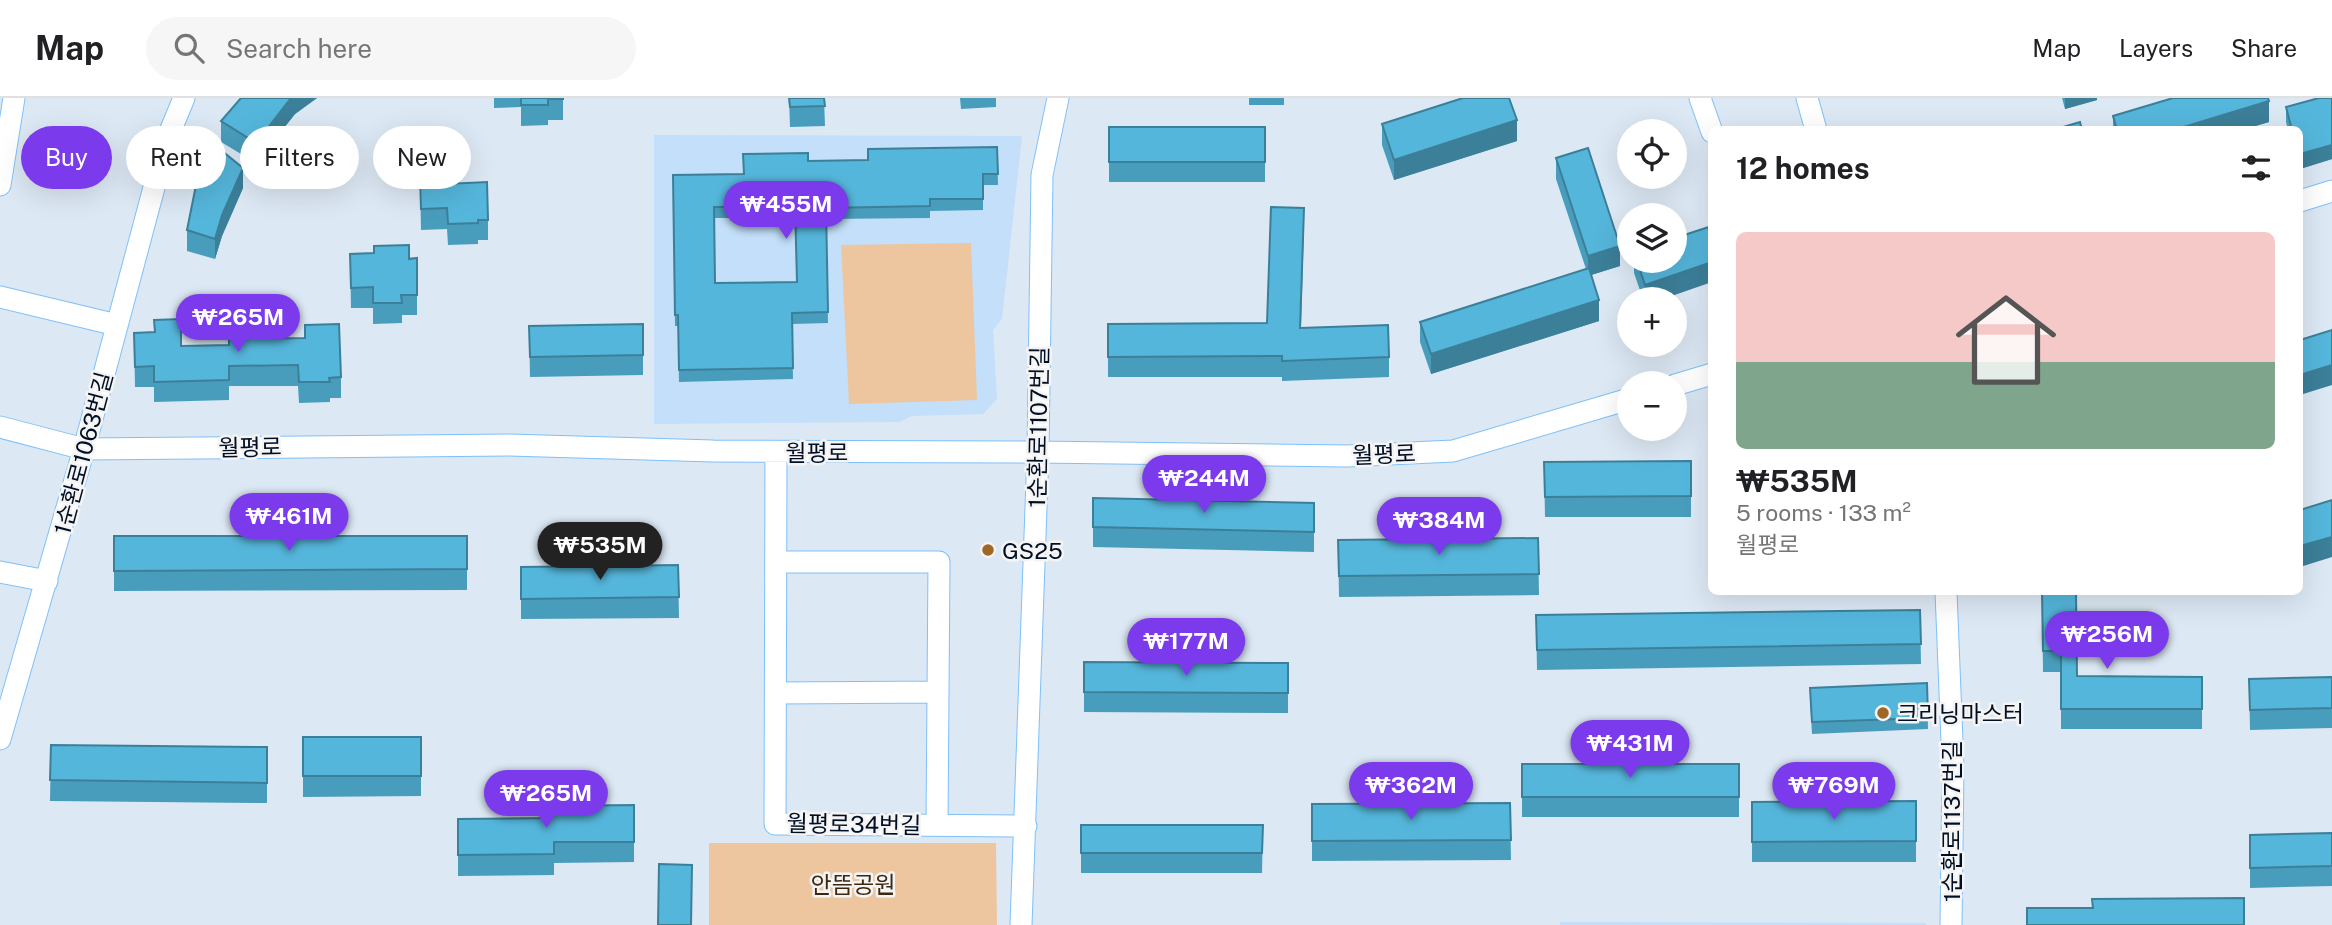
<!DOCTYPE html>
<meta charset="utf-8">
<style>
body{margin:0;font-family:"Public Sans","Noto Sans KR",sans-serif;background:#f6f6f6;color:#202124;height:100vh;display:flex;flex-direction:column;font-size:26px;white-space:nowrap}
*{box-sizing:border-box;margin:0}
p{font-size:23px;color:#757577}
.icon{flex:none;width:38px;height:38px;fill:none;stroke:currentColor;stroke-width:2;stroke-linecap:round;stroke-linejoin:round}
.map{position:relative;flex:1;overflow:hidden}
.sheet{position:absolute;left:1708px;top:28px;width:595px;height:469px;display:flex;flex-direction:column;background:#fff;border-radius:10px;box-shadow:0 7px 28px #0002}
.sheet>*{flex:none}
.banner{position:absolute;left:21px;top:28px;width:665px;height:63px;display:flex;gap:14px}
.tools{position:absolute;left:1617px;top:21px;display:grid;gap:14px}
.tools a{display:grid;place-items:center;width:70px;height:70px;border-radius:50%;background:#fff;box-shadow:0 7px 28px #0002;font-size:35px}
.price{position:absolute;translate:-50% -60px;padding:0 16px;border-radius:24px;background:#7c3aed;color:#fff;font-size:23px;line-height:46px;filter:drop-shadow(0 2px 4px #0008)}
.price::after{content:'';position:absolute;left:50%;top:42px;width:21px;height:16px;margin-left:-10px;background:inherit;clip-path:polygon(0 0,100% 0,50% 100%)}
.price.active{background:#222;color:#fff}
ul{padding:0;list-style:none}
li{display:grid;align-content:center;gap:14px;height:371px;padding:0 28px}
li span{display:grid;place-items:center;height:217px;border-radius:10px;color:#555}
li>.icon{margin-inline-start:auto}
span .icon{width:126px;height:126px;fill:#fffc;stroke-width:1}
li b{font-size:30px}
h2{display:flex;justify-content:space-between;align-items:center;height:84px;padding:0 28px;font-size:30px}
.tag{padding:0 24px;border-radius:32px;background:#fff;box-shadow:0 7px 28px #0002;font-size:24px;line-height:63px}
.tag.active{background:#7c3aed;color:#fff}
header{display:flex;align-items:center;gap:42px;box-sizing:border-box;height:98px;padding:0 35px;background:#fff;border-bottom:2px solid #e0e0e0}
header strong{font-size:33px}
nav{display:flex;gap:38px;margin-inline-start:auto;font-size:24px}
.search{width:490px;height:63px;background:#f6f6f6;display:flex;align-items:center;gap:18px;box-sizing:border-box;padding:0 24px;border-radius:38px;color:#757577;font-size:26px}
.map>svg:first-child{display:block}
.built{fill:#c3dff9}
.green{fill:#edc69f}
.lines{fill:none;stroke-linecap:round;stroke-linejoin:round}
.minor-casing{stroke:#7fc0f9;stroke-width:23}
.minor{stroke:#fff;stroke-width:21}
.wall{fill:#499dbc;fill-rule:evenodd}
.shaded-wall{fill:#3c7f99}
.building{fill:#55b6db;stroke:#3c7f99;stroke-width:2;fill-rule:evenodd}
.poi-dot{fill:#9f6723;stroke:#f4f4f4;stroke-width:2.5}
.labels{text-anchor:middle;dominant-baseline:central;stroke-width:5;stroke-linejoin:round;paint-order:stroke}
.street-label{font-size:23px;fill:#000f24;stroke:#f4f4f4}
.poi-label{font-size:23px;fill:#000f24;stroke:#f4f4f4;text-anchor:start}
.park-label{font-size:23px;fill:#3c2811;stroke:#f4f4f4}
</style>
<header>
<strong>Map</strong>
<div class="search"><svg class="icon" aria-label="search" viewBox="0 0 24 24"><circle cx="10" cy="10" r="6"/><path d="M15 15l6 6"/></svg>Search here</div>
<nav><a>Map</a><a>Layers</a><a>Share</a></nav>
</header>
<div class="map">
<svg width="2332" height="827" viewBox="0 0 2332 827">
<rect width="100%" height="100%" fill="#dce8f4"/>
<path class="built" d="M 654,37 L 1022,38 L 1002,221 L 993,232 L 997,301 L 983,316 L 912,318 L 899,324 L 654,326 Z
M 1560,824 L 1926,825 L 1926,827 L 1560,827 Z"/>
<path class="green" d="M 971,145 L 977,302 L 849,306 L 841,147 Z
M 709,745 L 996,745 L 997,827 L 709,827 Z"/>
<g class="lines">
<defs>
<path id="minor" d="M 1700,0 L 1712,34
M 1807,0 L 1816,32
M 0,87 L 14,0
M 2300,103 L 2332,93
M 0,199 L 117,227
M 1675,287 L 1712,276
M 0,329 L 84,351 L 509,347 L 713,353 L 1038,354 L 1347,358 L 1453,353 L 1629,301
M 776,354 L 775,726 L 1026,728
M 776,464 L 939,464 L 937,727
M 0,474 L 47,483
M 1946,494 L 1953,669 L 1951,827
M 776,595 L 938,594
M 0,641 L 84,351 L 167,41 L 184,0
M 1021,827 L 1038,354 L 1042,77 L 1058,0"/>
</defs>
<use href="#minor" class="minor-casing"/>
<use href="#minor" class="minor"/>
</g>
<path class="wall" d="M 241,0 L 317,0 L 295,16 L 256,65 L 221,44 L 221,23 Z
M 494,0 L 563,0 L 563,22 L 548,22 L 548,27 L 521,28 L 521,9 L 494,10 Z
M 789,0 L 824,0 L 825,28 L 790,29 Z
M 960,0 L 996,0 L 996,9 L 961,11 Z
M 1249,0 L 1284,0 L 1284,7 L 1249,7 Z
M 2062,0 L 2097,0 L 2097,2 L 2065,11 Z
M 2286,9 L 2332,61 L 2300,71 L 2300,32 L 2288,32 L 2286,24 Z
M 2113,18 L 2269,24 L 2242,32 L 2113,32 Z
M 1382,26 L 1517,43 L 1394,82 L 1382,47 Z
M 1109,29 L 1265,29 L 1265,84 L 1109,84 Z
M 997,49 L 998,87 L 983,87 L 983,112 L 930,113 L 930,120 L 826,121 L 828,225 L 792,226 L 793,281 L 679,284 L 678,228 L 675,228 L 673,77 L 743,76 L 808,63 L 868,62 ZM 714,120 L 795,120 L 797,184 L 715,185 Z
M 1556,60 L 1620,168 L 1591,177 L 1599,223 L 1431,276 L 1420,244 L 1420,224 L 1586,171 L 1556,81 Z
M 420,79 L 446,86 L 488,122 L 488,142 L 478,142 L 478,146 L 448,147 L 447,131 L 421,132 Z
M 243,90 L 222,138 L 215,161 L 187,153 L 187,132 Z
M 1304,130 L 1301,230 L 1389,259 L 1389,279 L 1282,283 L 1282,279 L 1108,279 L 1108,226 L 1267,225 Z
M 350,156 L 417,160 L 417,217 L 402,217 L 402,225 L 373,226 L 373,210 L 351,210 Z
M 1634,163 L 1675,163 L 1663,201 L 1643,201 L 1634,175 Z
M 643,226 L 643,277 L 530,279 L 529,228 Z
M 134,235 L 181,248 L 229,247 L 245,241 L 341,279 L 341,300 L 330,300 L 330,304 L 299,305 L 298,288 L 229,288 L 229,302 L 154,304 L 154,289 L 135,289 Z
M 1691,363 L 1691,419 L 1545,419 L 1544,364 Z
M 1093,400 L 1314,405 L 1314,454 L 1093,449 Z
M 467,438 L 467,492 L 114,493 L 114,473 Z
M 1538,440 L 1539,497 L 1339,499 L 1338,442 Z
M 678,467 L 679,520 L 521,521 L 521,469 Z
M 2042,494 L 2077,578 L 2202,579 L 2202,631 L 2061,631 L 2061,574 L 2043,574 Z
M 1920,512 L 1921,566 L 1537,572 L 1536,517 Z
M 1084,564 L 1288,565 L 1288,615 L 1084,614 Z
M 2332,579 L 2332,630 L 2250,632 L 2249,581 Z
M 1927,585 L 1928,631 L 1812,636 L 1810,601 Z
M 303,639 L 421,639 L 421,698 L 303,699 Z
M 51,647 L 267,649 L 267,705 L 50,703 Z
M 1522,666 L 1739,666 L 1739,719 L 1522,719 Z
M 1916,703 L 1916,764 L 1752,764 L 1752,704 Z
M 1510,705 L 1511,762 L 1312,763 L 1312,706 Z
M 634,707 L 634,764 L 554,765 L 554,777 L 458,778 L 458,721 L 544,720 Z
M 1081,727 L 1263,727 L 1262,775 L 1081,775 Z
M 2332,735 L 2332,788 L 2250,790 L 2250,737 Z"/>
<path class="shaded-wall" d="M 291,0 L 317,0 L 295,16 L 256,65 L 256,45 Z
M 2065,0 L 2097,0 L 2097,2 L 2065,11 Z
M 2269,3 L 2269,24 L 2242,32 L 2174,32 Z
M 1517,22 L 1517,43 L 1394,82 L 1394,62 Z
M 2332,47 L 2332,61 L 2300,71 L 2300,56 Z
M 243,70 L 243,90 L 222,138 L 215,161 L 215,141 L 222,117 Z
M 1620,148 L 1620,168 L 1588,178 L 1588,158 Z
M 1712,164 L 1712,184 L 1663,201 L 1645,201 L 1645,187 Z
M 1599,202 L 1599,223 L 1431,276 L 1431,256 Z
M 2332,267 L 2332,287 L 2300,297 L 2300,277 Z
M 2332,439 L 2332,459 L 2300,469 L 2300,448 Z"/>
<path class="building" d="M 241,0 L 291,0 L 256,45 L 221,23 Z
M 521,0 L 563,0 L 563,1 L 548,1 L 548,7 L 521,7 Z
M 789,0 L 824,0 L 825,8 L 790,9 Z
M 1463,0 L 1509,0 L 1517,22 L 1394,62 L 1382,26 Z
M 2173,0 L 2268,0 L 2269,3 L 2174,32 L 2117,32 L 2113,18 Z
M 2319,0 L 2332,0 L 2332,47 L 2300,56 L 2300,32 L 2292,32 L 2286,9 Z
M 2080,24 L 2082,32 L 2053,32 Z
M 1109,29 L 1265,29 L 1265,64 L 1109,64 Z
M 210,43 L 243,70 L 222,117 L 215,141 L 187,132 L 202,57 Z
M 997,49 L 998,76 L 983,76 L 983,101 L 930,101 L 930,108 L 826,110 L 828,214 L 792,215 L 793,270 L 679,272 L 678,217 L 675,217 L 673,77 L 744,76 L 743,56 L 808,55 L 808,63 L 868,62 L 868,51 ZM 795,108 L 797,184 L 715,185 L 714,109 Z
M 1588,50 L 1620,148 L 1588,158 L 1556,60 Z
M 446,78 L 446,86 L 487,84 L 488,122 L 478,122 L 478,125 L 448,126 L 447,110 L 421,111 L 420,79 Z
M 1271,109 L 1304,110 L 1300,230 L 1388,227 L 1389,259 L 1282,263 L 1282,258 L 1108,259 L 1108,226 L 1267,225 Z
M 1712,128 L 1712,164 L 1645,187 L 1637,163 L 1675,163 L 1675,140 Z
M 409,147 L 409,161 L 417,160 L 417,197 L 401,197 L 402,205 L 373,205 L 373,189 L 351,190 L 350,156 L 374,155 L 374,148 Z
M 1589,170 L 1599,202 L 1431,256 L 1420,224 Z
M 181,221 L 181,248 L 229,247 L 229,239 L 245,238 L 245,241 L 305,240 L 305,227 L 339,226 L 341,279 L 329,280 L 330,284 L 299,284 L 298,267 L 229,268 L 229,282 L 154,284 L 154,268 L 135,269 L 134,235 L 155,234 L 154,222 Z
M 643,226 L 643,257 L 530,259 L 529,228 Z
M 2332,232 L 2332,267 L 2300,277 L 2300,242 Z
M 1691,363 L 1691,398 L 1545,399 L 1544,364 Z
M 1093,400 L 1314,405 L 1314,434 L 1093,429 Z
M 2332,402 L 2332,439 L 2300,448 L 2300,412 Z
M 114,438 L 467,438 L 467,471 L 114,473 Z
M 1538,440 L 1539,476 L 1339,478 L 1338,442 Z
M 678,467 L 679,499 L 521,501 L 521,469 Z
M 2042,494 L 2076,494 L 2077,578 L 2202,579 L 2202,611 L 2061,611 L 2061,553 L 2043,553 Z
M 1920,512 L 1921,546 L 1537,552 L 1536,517 Z
M 1084,564 L 1288,565 L 1288,595 L 1084,594 Z
M 2332,579 L 2332,610 L 2250,612 L 2249,581 Z
M 1927,585 L 1928,620 L 1812,624 L 1810,590 Z
M 303,639 L 421,639 L 421,678 L 303,678 Z
M 51,647 L 267,649 L 267,685 L 50,682 Z
M 1522,666 L 1739,666 L 1739,699 L 1522,699 Z
M 1916,703 L 1916,743 L 1752,744 L 1752,704 Z
M 1510,705 L 1511,742 L 1312,743 L 1312,706 Z
M 634,707 L 634,744 L 554,744 L 554,756 L 458,757 L 458,721 L 544,720 L 544,708 Z
M 1081,727 L 1263,727 L 1262,755 L 1081,755 Z
M 2332,735 L 2332,768 L 2250,770 L 2250,737 Z
M 659,766 L 692,767 L 691,827 L 658,827 Z
M 2244,800 L 2244,827 L 2027,827 L 2027,810 L 2093,810 L 2092,801 Z"/>
<g class="poi-dot">
<circle cx="988" cy="452" r="7"/>
<circle cx="1883" cy="615" r="7"/>
</g>
<g class="labels">
<g class="street-label">
<text transform="translate(1038 329) rotate(-89)">1순환로1107번길</text>
<text transform="translate(250 349) rotate(-1)">월평로</text>
<text x="817" y="354">월평로</text>
<text transform="translate(83 355) rotate(-75)">1순환로1063번길</text>
<text transform="translate(1384 356) rotate(-2)">월평로</text>
<text transform="translate(1951 723) rotate(-90)">1순환로1137번길</text>
<text transform="translate(854 726) rotate(1)">월평로34번길</text>
</g>
<g class="poi-label">
<text x="1002" y="452">GS25</text>
<text x="1897" y="615">크리닝마스터</text>
</g>
<g class="park-label">
<text x="853" y="786">안뜸공원</text>
</g>
</g>
</svg>
<div class="tools">
<a><svg class="icon" aria-label="locate" viewBox="0 0 24 24"><circle cx="12" cy="12" r="6"/><path d="M12 2v4M12 18v4M2 12h4M18 12h4"/></svg></a>
<a><svg class="icon" aria-label="layers" viewBox="0 0 24 24"><path d="M12 4l9 5-9 5-9-5zM3 14l9 5 9-5"/></svg></a>
<a>+</a>
<a>−</a>
</div>
<b class="price" style="left:786px;top:143px">₩455M</b>
<b class="price" style="left:238px;top:256px">₩265M</b>
<b class="price" style="left:1204px;top:417px">₩244M</b>
<b class="price" style="left:289px;top:455px">₩461M</b>
<b class="price" style="left:1439px;top:459px">₩384M</b>
<b class="price active" style="left:600px;top:484px">₩535M</b>
<b class="price" style="left:2107px;top:573px">₩256M</b>
<b class="price" style="left:1186px;top:580px">₩177M</b>
<b class="price" style="left:1630px;top:682px">₩431M</b>
<b class="price" style="left:1411px;top:724px">₩362M</b>
<b class="price" style="left:1834px;top:724px">₩769M</b>
<b class="price" style="left:546px;top:732px">₩265M</b>
<div class="banner">
<a class="tag active">Buy</a>
<a class="tag">Rent</a>
<a class="tag">Filters</a>
<a class="tag">New</a>
</div>
<section class="sheet">
<h2>12 homes<svg class="icon" aria-label="filters" viewBox="0 0 24 24"><path d="M4 7h16M4 17h16"/><circle cx="9" cy="7" r="2"/><circle cx="15" cy="17" r="2"/></svg></h2>
<ul>
<li><span style="background:linear-gradient(#f6c9c9 60%,#7fa58c 0)"><svg class="icon" aria-label="home" viewBox="0 0 24 24"><path d="M3 11l9-7 9 7M6 9v11h12V9"/></svg></span><div><b>₩535M</b><p>5 rooms · 133 m²</p><p>월평로</p></div></li>
</ul>
</section>
</div>
